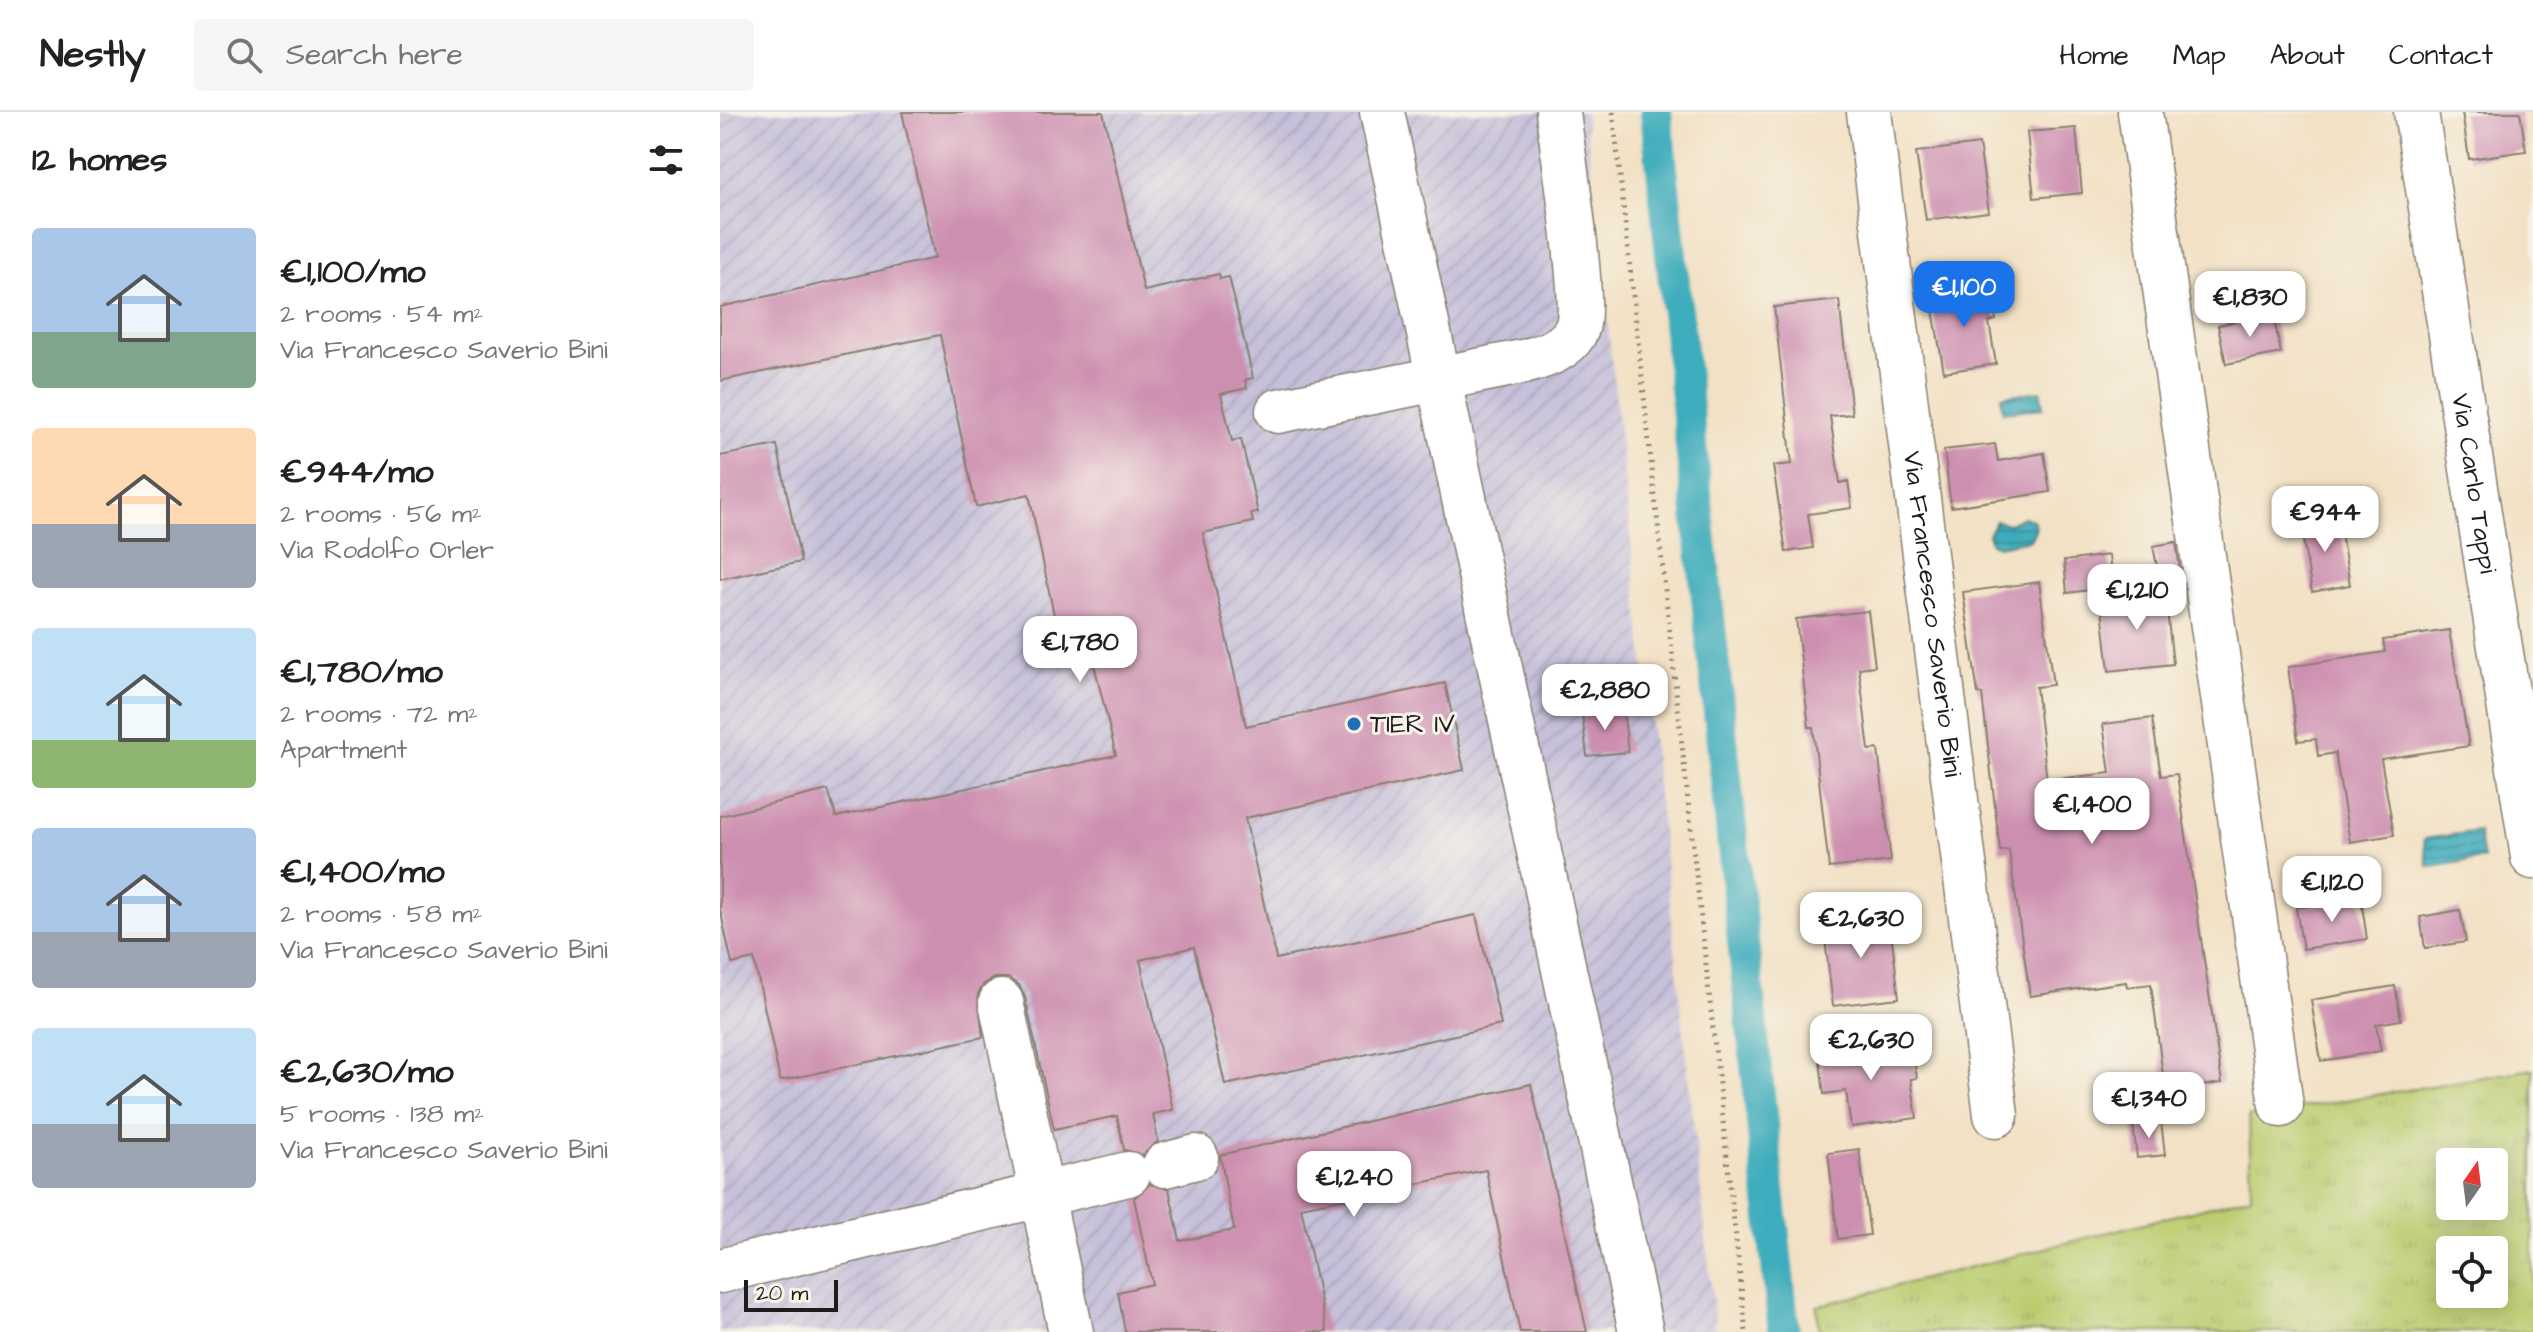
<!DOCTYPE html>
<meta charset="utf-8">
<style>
body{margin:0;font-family:"Architects Daughter",sans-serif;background:#f6f6f6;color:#222;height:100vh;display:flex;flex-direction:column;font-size:30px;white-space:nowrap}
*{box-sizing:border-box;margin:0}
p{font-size:26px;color:#767676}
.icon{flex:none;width:44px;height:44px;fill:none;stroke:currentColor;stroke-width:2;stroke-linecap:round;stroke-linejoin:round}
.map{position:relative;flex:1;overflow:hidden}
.drawer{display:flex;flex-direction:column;background:#fff;width:720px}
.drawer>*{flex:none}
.needle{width:52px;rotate:14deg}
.fabs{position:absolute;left:1716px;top:1036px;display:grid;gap:16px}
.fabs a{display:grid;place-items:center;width:72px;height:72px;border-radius:8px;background:#fff;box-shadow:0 4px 20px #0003;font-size:40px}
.scale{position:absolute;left:24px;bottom:20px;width:94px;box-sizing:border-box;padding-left:8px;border:4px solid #1c1c1c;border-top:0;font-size:22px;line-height:28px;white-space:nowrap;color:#1c1c1c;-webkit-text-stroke:6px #f7f3e8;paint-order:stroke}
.price{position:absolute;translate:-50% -68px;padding:0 18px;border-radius:16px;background:#fff;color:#222;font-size:26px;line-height:52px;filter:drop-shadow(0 2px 4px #0008)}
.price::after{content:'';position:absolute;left:50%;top:48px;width:24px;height:18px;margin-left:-12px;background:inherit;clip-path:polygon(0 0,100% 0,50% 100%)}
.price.on{background:#1a73e8;color:#fff}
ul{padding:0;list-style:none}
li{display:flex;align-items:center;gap:24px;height:200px;padding:0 32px}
li span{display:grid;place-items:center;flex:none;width:224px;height:160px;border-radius:8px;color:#555}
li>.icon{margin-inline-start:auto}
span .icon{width:96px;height:96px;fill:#fffc;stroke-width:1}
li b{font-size:34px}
h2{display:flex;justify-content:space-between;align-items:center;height:96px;padding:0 32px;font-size:34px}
header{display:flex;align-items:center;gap:48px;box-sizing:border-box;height:112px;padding:0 40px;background:#fff;border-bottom:2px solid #e0e0e0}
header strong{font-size:38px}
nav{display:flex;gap:44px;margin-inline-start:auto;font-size:28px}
.search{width:560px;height:72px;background:#f6f6f6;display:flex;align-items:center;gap:20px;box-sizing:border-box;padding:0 28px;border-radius:8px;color:#767676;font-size:30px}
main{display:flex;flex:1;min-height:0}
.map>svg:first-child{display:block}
.industrial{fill:url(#industrial-furrows)}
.grass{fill:url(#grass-tufts);stroke:#6c7446;stroke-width:2;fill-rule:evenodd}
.water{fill:url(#water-rules);stroke:#2d646c;stroke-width:2}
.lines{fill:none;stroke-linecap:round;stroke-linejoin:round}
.canal{stroke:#3eacbc;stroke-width:32}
.building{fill:#cd8fb0}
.minor-casing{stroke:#877e70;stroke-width:47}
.path{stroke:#877e70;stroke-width:5;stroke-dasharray:2 6;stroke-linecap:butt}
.minor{stroke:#fff;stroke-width:44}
.poi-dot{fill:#1f6fb2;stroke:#f7f3e8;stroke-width:3}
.labels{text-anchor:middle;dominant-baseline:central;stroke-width:6;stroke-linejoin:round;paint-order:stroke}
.street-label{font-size:26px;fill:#1c1c1c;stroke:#f7f3e8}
.poi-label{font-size:26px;fill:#1c1c1c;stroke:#f7f3e8;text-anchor:start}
</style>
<header>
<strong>Nestly</strong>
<div class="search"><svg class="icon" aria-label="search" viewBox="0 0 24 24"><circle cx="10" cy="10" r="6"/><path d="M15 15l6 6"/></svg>Search here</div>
<nav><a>Home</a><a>Map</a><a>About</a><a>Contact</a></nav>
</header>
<main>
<section class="drawer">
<h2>12 homes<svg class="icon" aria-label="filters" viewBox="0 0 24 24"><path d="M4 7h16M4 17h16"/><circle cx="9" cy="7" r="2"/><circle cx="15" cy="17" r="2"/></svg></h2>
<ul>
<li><span style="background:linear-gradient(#a9c7e8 65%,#7fa58c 0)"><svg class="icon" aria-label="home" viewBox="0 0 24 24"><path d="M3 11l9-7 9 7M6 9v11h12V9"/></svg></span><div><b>€1,100/mo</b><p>2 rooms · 54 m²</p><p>Via Francesco Saverio Bini</p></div></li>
<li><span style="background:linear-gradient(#ffd9b3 60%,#9aa5b1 0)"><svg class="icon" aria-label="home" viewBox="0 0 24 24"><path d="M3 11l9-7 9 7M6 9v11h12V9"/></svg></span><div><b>€944/mo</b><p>2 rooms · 56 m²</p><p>Via Rodolfo Orler</p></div></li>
<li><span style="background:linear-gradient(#bfe0f5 70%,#8fb573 0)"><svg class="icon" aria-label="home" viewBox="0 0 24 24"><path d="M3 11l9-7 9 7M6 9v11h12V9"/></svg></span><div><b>€1,780/mo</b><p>2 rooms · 72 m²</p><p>Apartment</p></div></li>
<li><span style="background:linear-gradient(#a9c7e8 65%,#9aa5b1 0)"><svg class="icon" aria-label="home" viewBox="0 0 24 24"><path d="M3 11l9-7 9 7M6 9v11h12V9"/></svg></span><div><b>€1,400/mo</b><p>2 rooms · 58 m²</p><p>Via Francesco Saverio Bini</p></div></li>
<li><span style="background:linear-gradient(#bfe0f5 60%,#9aa5b1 0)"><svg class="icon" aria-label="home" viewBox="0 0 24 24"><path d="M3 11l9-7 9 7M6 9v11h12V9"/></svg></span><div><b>€2,630/mo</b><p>5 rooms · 138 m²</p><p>Via Francesco Saverio Bini</p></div></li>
</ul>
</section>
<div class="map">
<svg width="1813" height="1220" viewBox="0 0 1813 1220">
<defs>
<pattern id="industrial-furrows" width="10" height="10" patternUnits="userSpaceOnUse" patternTransform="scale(2)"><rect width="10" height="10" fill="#c6c0da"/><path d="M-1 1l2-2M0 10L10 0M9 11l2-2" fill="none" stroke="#aaa4ba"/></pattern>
<pattern id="grass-tufts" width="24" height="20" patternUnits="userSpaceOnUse" patternTransform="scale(2)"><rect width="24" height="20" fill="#bccc6f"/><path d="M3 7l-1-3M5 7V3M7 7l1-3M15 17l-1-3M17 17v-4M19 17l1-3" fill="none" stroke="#a1af60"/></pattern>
<pattern id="water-rules" width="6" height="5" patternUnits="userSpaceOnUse" patternTransform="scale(2)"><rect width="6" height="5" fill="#3eacbc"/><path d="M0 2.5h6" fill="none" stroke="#338b98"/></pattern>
</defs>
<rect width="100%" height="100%" fill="#f7f3e8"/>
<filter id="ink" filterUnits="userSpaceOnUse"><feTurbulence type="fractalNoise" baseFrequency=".0125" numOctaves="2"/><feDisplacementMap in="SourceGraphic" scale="16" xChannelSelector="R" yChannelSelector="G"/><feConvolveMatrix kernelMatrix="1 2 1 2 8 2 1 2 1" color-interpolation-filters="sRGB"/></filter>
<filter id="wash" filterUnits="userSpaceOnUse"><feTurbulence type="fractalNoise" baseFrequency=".006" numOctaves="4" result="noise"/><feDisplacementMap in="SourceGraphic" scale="32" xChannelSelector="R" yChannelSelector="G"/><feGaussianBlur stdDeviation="1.8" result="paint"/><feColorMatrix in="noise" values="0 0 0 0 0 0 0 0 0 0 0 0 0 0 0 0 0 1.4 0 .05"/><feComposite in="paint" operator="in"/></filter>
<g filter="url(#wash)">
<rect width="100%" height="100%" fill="#f2e1c4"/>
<path class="industrial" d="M 0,0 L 865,0 L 996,1220 L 0,1220 Z"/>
<path class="grass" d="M 1813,957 L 1813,1220 L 1099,1220 L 1097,1194 L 1531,1084 L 1529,1004 ZM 1730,1050 L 1774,1050 L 1774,1094 L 1730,1094 ZM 1730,1138 L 1774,1138 L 1774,1182 L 1730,1182 Z"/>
<path class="water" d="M 1321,279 L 1323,296 L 1283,300 L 1281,284 Z
M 1303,405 L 1313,408 L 1316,416 L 1310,428 L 1278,434 L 1271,431 L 1268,422 L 1276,409 L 1289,412 Z
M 1758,719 L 1763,747 L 1708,755 L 1704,727 Z"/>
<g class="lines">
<path class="canal" d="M 936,0 L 1064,1220"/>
</g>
<g id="blocks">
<path class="building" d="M 182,0 L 383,0 L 424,179 L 499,162 L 500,167 L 509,165 L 533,266 L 525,268 L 527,276 L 501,282 L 512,329 L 521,327 L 538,401 L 531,402 L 533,410 L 483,421 L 526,614 L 725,571 L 744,658 L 525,706 L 556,847 L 756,803 L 781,913 L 505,973 L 474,835 L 420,848 L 453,998 L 433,1002 L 438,1029 L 423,1043 L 404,1038 L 397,1004 L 334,1017 L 305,885 L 299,873 L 288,866 L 275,866 L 264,872 L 258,882 L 263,925 L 60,969 L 34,847 L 12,852 L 0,797 L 0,704 L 108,678 L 116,705 L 396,643 L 373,548 L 344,552 L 309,382 L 256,395 L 220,223 L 0,269 L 0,195 L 215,146 Z
M 1742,0 L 1800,0 L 1806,39 L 1749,47 Z
M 1356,16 L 1362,81 L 1314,86 L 1307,20 Z
M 1259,32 L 1269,100 L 1206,108 L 1196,40 Z
M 1246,174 L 1248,188 L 1272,184 L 1276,208 L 1269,210 L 1276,252 L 1224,260 L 1210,181 Z
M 1119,188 L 1132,302 L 1110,304 L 1120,371 L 1128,369 L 1132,396 L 1088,402 L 1093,436 L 1066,440 L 1053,354 L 1072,352 L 1054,195 Z
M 1553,202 L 1561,241 L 1506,252 L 1498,213 Z
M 1275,332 L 1278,349 L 1324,341 L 1330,380 L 1231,395 L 1224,338 Z
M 57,333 L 81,450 L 0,467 L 0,344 Z
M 1618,404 L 1630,473 L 1592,480 L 1580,410 Z
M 1456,430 L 1461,465 L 1440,469 L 1433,434 Z
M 1389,443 L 1392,475 L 1347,481 L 1344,449 Z
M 1319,470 L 1333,573 L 1316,575 L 1327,668 L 1390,661 L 1383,612 L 1432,606 L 1441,664 L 1457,662 L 1502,971 L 1445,979 L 1431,872 L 1407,875 L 1406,870 L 1310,884 L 1289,738 L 1280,739 L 1262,582 L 1258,582 L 1243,480 Z
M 1445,481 L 1453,552 L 1389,559 L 1381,488 Z
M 1148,499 L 1155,554 L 1139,556 L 1149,638 L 1158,637 L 1171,749 L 1109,756 L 1093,615 L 1089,615 L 1076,507 Z
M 1729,518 L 1749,634 L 1661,647 L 1674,723 L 1630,730 L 1615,641 L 1598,644 L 1596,627 L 1578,629 L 1568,555 L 1665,540 L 1663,528 Z
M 903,596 L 908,640 L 867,644 L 862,601 Z
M 1641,787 L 1647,827 L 1583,837 L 1576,796 Z
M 1740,798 L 1746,830 L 1705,836 L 1700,805 Z
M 1169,802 L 1179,886 L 1113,894 L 1103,810 Z
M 1675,874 L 1681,908 L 1656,912 L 1661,939 L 1601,949 L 1591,888 Z
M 1131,928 L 1133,942 L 1192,934 L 1197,966 L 1191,967 L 1197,1006 L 1131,1015 L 1126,979 L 1104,982 L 1098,933 Z
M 811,972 L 867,1220 L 800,1220 L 766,1058 L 581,1095 L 607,1220 L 405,1220 L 398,1180 L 432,1172 L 414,1086 L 430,1072 L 449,1077 L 460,1129 L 514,1118 L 500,1043 Z
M 1441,1009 L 1445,1043 L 1417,1046 L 1413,1012 Z
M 1139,1037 L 1150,1123 L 1118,1127 L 1108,1041 Z"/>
</g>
</g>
<g filter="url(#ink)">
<use href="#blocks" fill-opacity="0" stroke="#877e70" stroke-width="2"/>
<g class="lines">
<defs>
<g id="minor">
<path d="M 662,0 L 921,1220"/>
<path id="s1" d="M 1149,0 L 1276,1003"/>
<path d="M 1420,0 L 1561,993"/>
<path id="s2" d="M 1696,0 L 1813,745"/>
<path d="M 558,299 L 807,249 C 826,244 849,236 857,216 C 867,190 842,37 838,0"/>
<path d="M 281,890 L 351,1220"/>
<path d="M 445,1053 L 476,1045"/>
<path d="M 0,1159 L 408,1062"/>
</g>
</defs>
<use href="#minor" class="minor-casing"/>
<path class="path" d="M 893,0 L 1026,1220"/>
<use href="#minor" class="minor"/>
</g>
</g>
<circle class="poi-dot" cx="634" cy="612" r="8"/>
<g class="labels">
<g class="street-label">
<text stroke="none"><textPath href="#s2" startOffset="376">Via Carlo Tappi</textPath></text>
<text stroke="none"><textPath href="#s1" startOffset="506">Via Francesco Saverio Bini</textPath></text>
</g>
<g class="poi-label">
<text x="650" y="612">TIER IV</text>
</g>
</g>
</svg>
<div class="fabs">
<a><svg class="needle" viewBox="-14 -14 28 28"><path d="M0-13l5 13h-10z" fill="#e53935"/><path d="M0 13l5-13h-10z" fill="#767676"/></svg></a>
<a><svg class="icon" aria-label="locate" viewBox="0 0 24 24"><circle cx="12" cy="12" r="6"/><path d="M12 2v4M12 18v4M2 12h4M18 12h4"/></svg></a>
</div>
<div class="scale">20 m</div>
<b class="price on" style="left:1244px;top:217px">€1,100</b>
<b class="price" style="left:1530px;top:227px">€1,830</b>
<b class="price" style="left:1605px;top:442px">€944</b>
<b class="price" style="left:1417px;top:520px">€1,210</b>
<b class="price" style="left:360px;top:572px">€1,780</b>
<b class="price" style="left:885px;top:620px">€2,880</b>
<b class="price" style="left:1372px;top:734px">€1,400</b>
<b class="price" style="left:1612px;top:812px">€1,120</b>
<b class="price" style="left:1141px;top:848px">€2,630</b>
<b class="price" style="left:1151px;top:970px">€2,630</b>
<b class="price" style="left:1429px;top:1028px">€1,340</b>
<b class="price" style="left:634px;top:1107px">€1,240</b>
</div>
</main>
